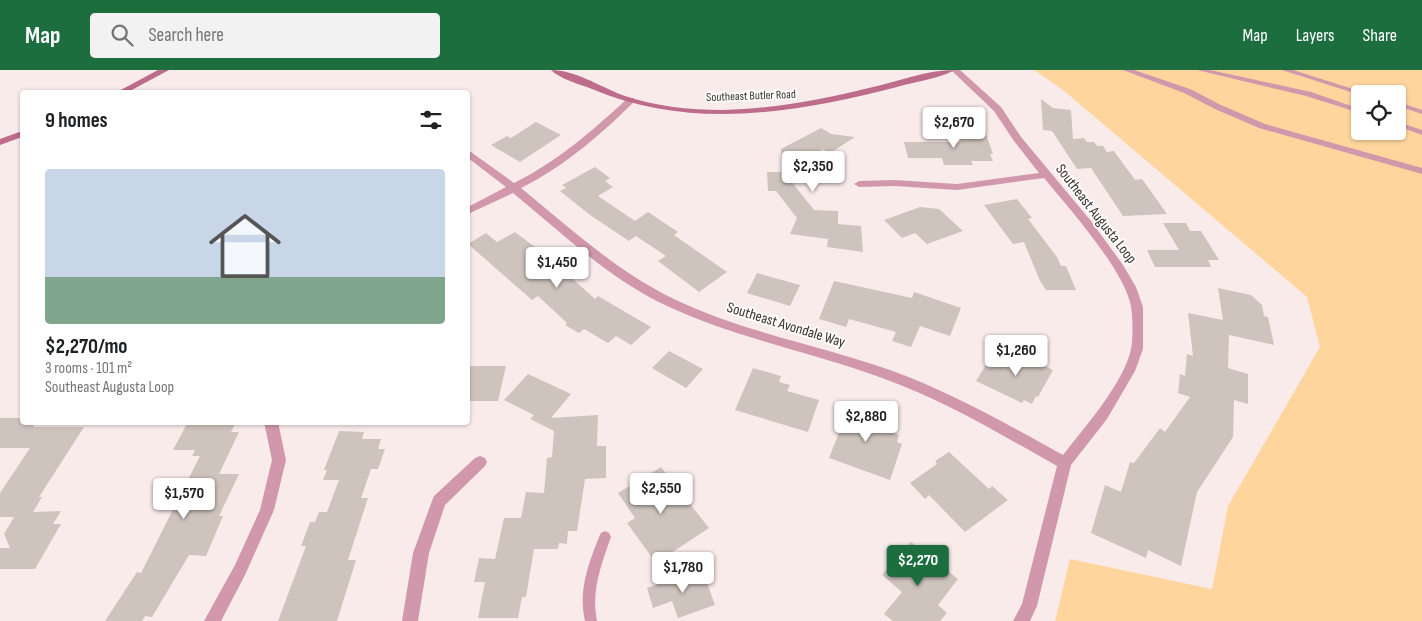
<!DOCTYPE html>
<meta charset="utf-8">
<style>
body{margin:0;font-family:"Sofia Sans Condensed",sans-serif;background:#f2f2f2;color:#202124;height:100vh;display:flex;flex-direction:column;font-size:19px;white-space:nowrap}
*{box-sizing:border-box;margin:0}
p{font-size:16px;color:#757577}
.icon{flex:none;width:28px;height:28px;fill:none;stroke:currentColor;stroke-width:2;stroke-linecap:round;stroke-linejoin:round}
.map{position:relative;flex:1;overflow:hidden}
.drawer{position:absolute;left:20px;top:20px;width:450px;height:335px;display:flex;flex-direction:column;background:#fff;border-radius:5px;box-shadow:0 1px 4px #0004}
.drawer>*{flex:none}
.fabs{position:absolute;left:1351px;top:15px;display:grid;gap:10px}
.fabs a{display:grid;place-items:center;width:55px;height:55px;border-radius:5px;background:#fff;box-shadow:0 1px 4px #0004;font-size:25px}
.price{position:absolute;translate:-50% -42px;padding:0 11px;border-radius:5px;background:#fff;color:#222;font-size:16px;line-height:32px;filter:drop-shadow(0 1px 2px #0008)}
.price::after{content:'';position:absolute;left:50%;top:30px;width:15px;height:11px;margin-left:-8px;background:inherit;clip-path:polygon(0 0,100% 0,50% 100%)}
.price.on{background:#1c6e3f;color:#fff}
ul{padding:0;list-style:none}
li{display:grid;align-content:center;gap:10px;height:265px;padding:0 25px}
li+li{border-top:1px solid #e0e0e0}
li span{display:grid;place-items:center;height:155px;border-radius:5px;color:#555}
li>.icon{margin-inline-start:auto}
span .icon{width:90px;height:90px;fill:#fffc;stroke-width:1}
li b{font-size:21px}
h2{display:flex;justify-content:space-between;align-items:center;height:60px;padding:0 25px;font-size:21px}
header{display:flex;align-items:center;gap:30px;box-sizing:border-box;height:70px;padding:0 25px;background:#1c6e3f;color:#fff}
header strong{font-size:24px}
nav{display:flex;gap:28px;margin-inline-start:auto;font-size:18px}
.search{width:350px;height:45px;background:#f2f2f2;display:flex;align-items:center;gap:12px;box-sizing:border-box;padding:0 18px;border-radius:5px;color:#757577;font-size:19px}
.map>svg:first-child{display:block}
.green{fill:#fed59d;fill-rule:evenodd}
.building{fill:#cfc3bd}
.lines{fill:none;stroke-linecap:round;stroke-linejoin:round}
.lane{fill:#d198ac;fill-rule:evenodd}
.street{fill:#d198ac;fill-rule:evenodd}
.secondary{fill:#bd6c8c;fill-rule:evenodd}
.labels{text-anchor:middle;dominant-baseline:central;stroke-width:4;stroke-linejoin:round;paint-order:stroke}
.far-street-label{font-size:12px;fill:#373131;stroke:#fffcfc}
.street-label{font-size:15px;fill:#373131;stroke:#fffcfc}
</style>
<header>
<strong>Map</strong>
<div class="search"><svg class="icon" aria-label="search" viewBox="0 0 24 24"><circle cx="10" cy="10" r="6"/><path d="M15 15l6 6"/></svg>Search here</div>
<nav><a>Map</a><a>Layers</a><a>Share</a></nav>
</header>
<div class="map">
<svg width="1422" height="551" viewBox="0 0 1422 551">
<rect width="100%" height="100%" fill="#faebeb"/>
<path class="green" d="M 1034,0 L 1422,0 L 1422,551 L 1055,551 L 1070,489 L 1212,519 L 1228,436 L 1320,277 L 1307,227 L 1063,20 ZM 1360,24 L 1398,24 L 1398,61 L 1360,61 Z"/>
<path class="building" d="M 1041,29 L 1053,38 L 1071,40 L 1073,69 L 1084,68 L 1087,72 L 1094,72 L 1097,76 L 1103,76 L 1107,82 L 1114,81 L 1135,110 L 1142,109 L 1167,144 L 1123,146 L 1091,98 L 1077,99 L 1052,61 L 1043,60 Z
M 536,52 L 561,65 L 520,92 L 491,75 L 507,66 L 511,68 Z
M 821,58 L 831,64 L 855,67 L 830,83 L 823,79 L 804,91 L 806,106 L 787,106 L 814,140 L 838,141 L 838,154 L 861,156 L 863,182 L 827,177 L 828,169 L 790,164 L 797,148 L 776,121 L 768,121 L 767,102 L 783,102 L 781,79 Z
M 957,61 L 985,61 L 993,84 L 990,84 L 993,91 L 971,91 L 973,95 L 944,95 L 942,88 L 908,88 L 904,72 L 961,72 Z
M 595,97 L 610,108 L 605,111 L 613,117 L 598,126 L 635,151 L 648,142 L 678,162 L 674,165 L 727,202 L 699,222 L 658,191 L 666,186 L 636,166 L 629,171 L 590,145 L 560,121 L 566,118 L 562,115 Z
M 1017,129 L 1032,148 L 1028,149 L 1057,187 L 1061,196 L 1066,196 L 1076,220 L 1046,220 L 1040,211 L 1024,172 L 1013,174 L 984,135 Z
M 920,137 L 939,139 L 963,161 L 927,174 L 915,163 L 902,168 L 884,150 Z
M 1163,153 L 1186,153 L 1190,161 L 1201,161 L 1219,190 L 1208,190 L 1211,197 L 1155,197 L 1147,180 L 1179,180 Z
M 515,162 L 552,190 L 595,229 L 598,226 L 651,257 L 631,275 L 616,266 L 608,273 L 584,259 L 579,263 L 565,255 L 567,253 L 538,226 L 532,230 L 468,174 L 486,163 L 497,172 Z
M 757,203 L 800,215 L 790,236 L 747,223 Z
M 834,211 L 912,228 L 914,222 L 961,238 L 950,266 L 920,256 L 911,277 L 892,271 L 896,262 L 849,249 L 846,257 L 819,249 Z
M 1218,218 L 1251,225 L 1262,235 L 1264,246 L 1268,247 L 1274,275 L 1229,265 L 1228,298 L 1248,304 L 1248,334 L 1234,330 L 1233,367 L 1197,422 L 1181,496 L 1148,480 L 1146,488 L 1091,463 L 1105,415 L 1121,422 L 1130,392 L 1134,393 L 1160,358 L 1165,362 L 1190,327 L 1178,323 L 1180,304 L 1185,306 L 1187,284 L 1193,286 L 1188,243 L 1223,250 Z
M 1009,279 L 1053,300 L 1038,327 L 1036,326 L 1032,334 L 1024,330 L 1022,333 L 976,311 L 989,290 L 999,295 Z
M 669,281 L 703,299 L 686,318 L 652,298 Z
M 468,296 L 506,296 L 498,331 L 468,331 Z
M 753,298 L 781,306 L 779,312 L 790,315 L 787,321 L 819,330 L 808,362 L 735,340 Z
M 528,304 L 571,324 L 551,348 L 598,345 L 597,376 L 606,376 L 606,408 L 585,409 L 577,461 L 568,461 L 567,474 L 559,473 L 558,479 L 534,479 L 526,527 L 522,527 L 518,548 L 478,548 L 485,512 L 474,512 L 479,488 L 495,489 L 504,448 L 521,448 L 526,422 L 544,423 L 547,388 L 552,387 L 554,361 L 530,349 L 534,345 L 504,330 Z
M 851,332 L 882,342 L 877,357 L 899,365 L 897,372 L 902,374 L 890,410 L 829,388 Z
M 0,348 L 22,348 L 22,352 L 36,352 L 33,357 L 84,357 L 39,427 L 42,427 L 33,442 L 61,441 L 53,454 L 61,454 L 35,499 L 0,499 L 0,478 L 10,478 L 4,464 L 14,447 L 0,447 L 0,423 L 30,378 L 0,378 Z
M 188,352 L 236,352 L 231,362 L 239,362 L 219,404 L 239,404 L 219,446 L 223,446 L 206,486 L 189,485 L 152,547 L 145,546 L 142,551 L 105,551 L 137,502 L 141,503 L 200,386 L 192,386 L 195,380 L 173,380 Z
M 339,361 L 364,362 L 362,369 L 381,369 L 378,379 L 385,379 L 378,399 L 371,399 L 361,428 L 368,428 L 348,490 L 356,490 L 337,551 L 278,551 L 306,476 L 301,476 L 310,452 L 315,452 L 319,442 L 327,442 L 339,410 L 323,410 L 327,400 L 324,400 Z
M 949,382 L 989,419 L 992,416 L 1008,430 L 965,462 L 929,425 L 925,429 L 910,413 L 937,394 L 935,391 Z
M 661,397 L 709,458 L 656,493 L 627,453 L 635,448 L 618,423 Z
M 911,472 L 958,509 L 938,535 L 947,543 L 940,551 L 893,551 L 884,544 L 902,522 L 882,505 Z
M 702,499 L 715,535 L 678,548 L 672,531 L 653,538 L 647,518 Z"/>
<g class="lines">
<path class="lane" d="M 1123,0 L 1134,0 L 1190,19 L 1221,35 L 1265,54 L 1422,98 L 1422,104 L 1259,58 L 1215,39 L 1184,23 Z
M 1197,0 L 1210,0 L 1311,22 L 1360,39 L 1360,43 L 1306,26 Z
M 1282,0 L 1293,0 L 1369,24 L 1360,25 Z
M 1398,32 L 1422,40 L 1422,44 L 1398,36 Z
M 1398,52 L 1422,60 L 1422,65 L 1398,56 Z
M 605,461 L 609,463 L 611,467 C 601,495 591,521 597,551 L 585,551 C 578,521 588,495 599,467 L 601,463 Z"/>
<path class="street" d="M 951,0 L 960,0 L 1001,37 L 1021,67 L 1091,151 L 1123,195 L 1136,217 L 1143,237 L 1143,279 L 1135,301 L 1107,349 L 1071,395 L 1037,536 L 1030,551 L 1013,551 L 1022,534 L 1057,396 C 1000,364 944,330 882,308 C 811,282 736,268 667,236 C 609,209 562,163 513,123 L 468,144 L 468,137 L 506,117 L 468,88 L 468,81 L 471,82 L 514,113 C 558,91 592,61 628,28 L 634,28 L 634,32 C 599,66 565,96 521,118 C 570,158 616,201 674,229 C 742,262 819,275 890,300 C 951,322 1007,354 1063,385 C 1084,358 1124,313 1131,279 C 1133,268 1133,249 1131,237 C 1126,202 1068,137 1044,108 L 957,120 L 895,116 L 859,117 L 854,114 L 859,111 L 895,110 L 957,114 L 1039,103 L 1014,71 L 994,41 Z
M 264,352 L 278,352 L 286,390 L 274,440 L 245,505 L 221,551 L 204,551 L 235,495 L 260,440 L 272,390 Z
M 480,386 L 485,388 L 487,392 L 485,396 L 445,435 L 429,483 L 418,551 L 402,551 L 413,483 L 432,431 L 434,426 L 475,388 Z"/>
<path class="secondary" d="M 158,0 L 169,0 L 128,22 L 117,22 Z
M 551,0 C 575,0 599,16 622,25 C 653,36 689,40 723,40 C 774,39 824,29 873,17 C 900,11 927,0 954,0 C 946,7 909,13 897,17 C 796,43 691,61 592,19 C 579,14 560,9 551,0 Z
M 22,61 L 22,67 L 0,75 L 0,69 Z"/>
</g>
<g class="labels">
<g class="far-street-label">
<text transform="translate(751 26) rotate(-2)">Southeast Butler Road</text>
</g>
<g class="street-label">
<text transform="translate(1096 144) rotate(52)">Southeast Augusta Loop</text>
<text transform="translate(786 255) rotate(17)">Southeast Avondale Way</text>
</g>
</g>
</svg>
<div class="fabs">
<a><svg class="icon" aria-label="locate" viewBox="0 0 24 24"><circle cx="12" cy="12" r="6"/><path d="M12 2v4M12 18v4M2 12h4M18 12h4"/></svg></a>
</div>
<b class="price" style="left:954px;top:79px">$2,670</b>
<b class="price" style="left:813px;top:123px">$2,350</b>
<b class="price" style="left:557px;top:219px">$1,450</b>
<b class="price" style="left:1016px;top:307px">$1,260</b>
<b class="price" style="left:866px;top:373px">$2,880</b>
<b class="price" style="left:661px;top:445px">$2,550</b>
<b class="price" style="left:184px;top:450px">$1,570</b>
<b class="price on" style="left:918px;top:517px">$2,270</b>
<b class="price" style="left:683px;top:524px">$1,780</b>
<section class="drawer">
<h2>9 homes<svg class="icon" aria-label="filters" viewBox="0 0 24 24"><path d="M4 7h16M4 17h16"/><circle cx="9" cy="7" r="2"/><circle cx="15" cy="17" r="2"/></svg></h2>
<ul>
<li><span style="background:linear-gradient(#c9d6e8 70%,#7fa58c 0)"><svg class="icon" aria-label="home" viewBox="0 0 24 24"><path d="M3 11l9-7 9 7M6 9v11h12V9"/></svg></span><div><b>$2,270/mo</b><p>3 rooms · 101 m²</p><p>Southeast Augusta Loop</p></div></li>
</ul>
</section>
</div>
